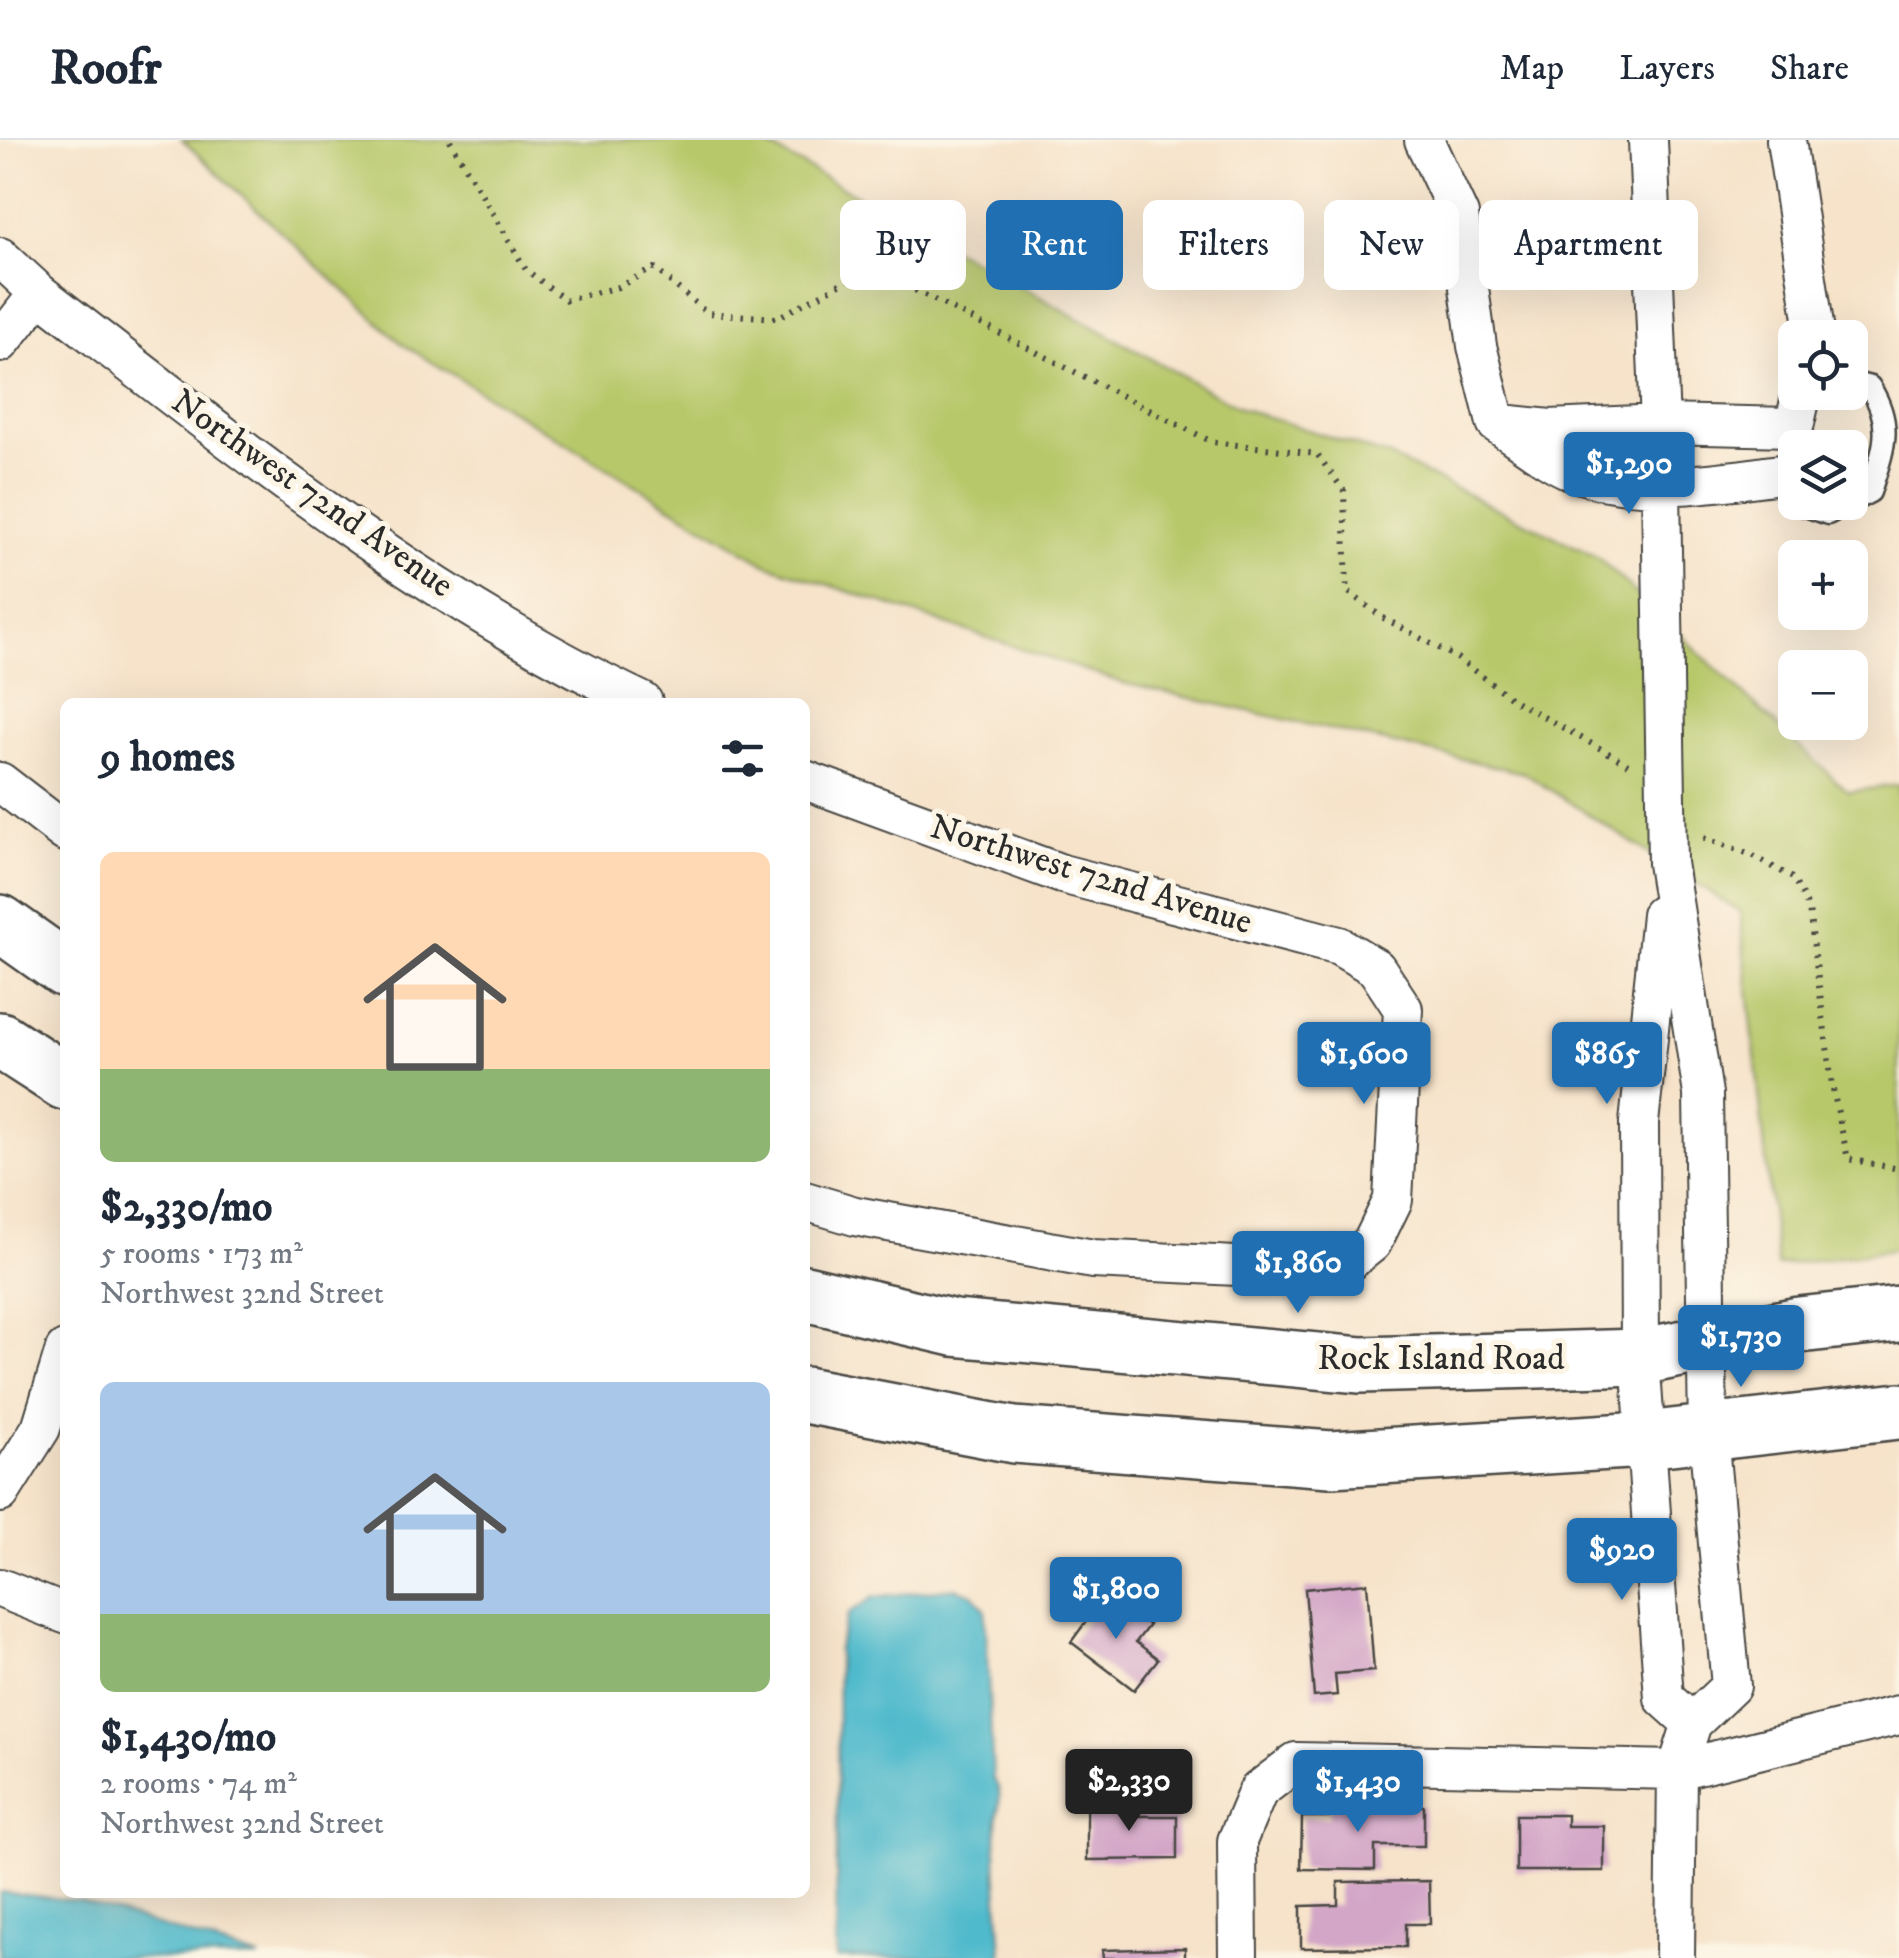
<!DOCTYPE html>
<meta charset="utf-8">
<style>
body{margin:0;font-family:"IM FELL DW Pica",serif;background:#f2f2f3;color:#1f2937;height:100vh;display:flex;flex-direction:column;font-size:38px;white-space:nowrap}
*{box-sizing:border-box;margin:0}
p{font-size:32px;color:#747a83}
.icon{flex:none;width:55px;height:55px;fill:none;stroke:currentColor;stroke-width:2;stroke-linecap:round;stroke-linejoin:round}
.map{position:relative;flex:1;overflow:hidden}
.details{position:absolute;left:60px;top:558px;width:750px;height:1200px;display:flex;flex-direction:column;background:#fff;border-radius:15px;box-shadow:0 10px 40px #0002}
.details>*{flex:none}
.hud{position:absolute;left:840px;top:60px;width:908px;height:90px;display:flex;gap:20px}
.buttons{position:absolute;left:1778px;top:180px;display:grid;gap:20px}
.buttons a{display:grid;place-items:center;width:90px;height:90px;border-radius:15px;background:#fff;box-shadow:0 10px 40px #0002;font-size:50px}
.price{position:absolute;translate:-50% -85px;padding:0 22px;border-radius:10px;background:#1f6fb2;color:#fff;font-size:32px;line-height:65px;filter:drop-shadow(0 2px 5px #0008)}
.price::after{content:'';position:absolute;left:50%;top:60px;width:30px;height:22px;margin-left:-15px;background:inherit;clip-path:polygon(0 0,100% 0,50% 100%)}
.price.on{background:#222;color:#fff}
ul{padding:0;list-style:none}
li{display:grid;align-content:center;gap:20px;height:530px;padding:0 40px}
li span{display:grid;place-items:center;height:310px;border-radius:15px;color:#555}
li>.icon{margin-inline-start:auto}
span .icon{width:180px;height:180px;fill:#fffc;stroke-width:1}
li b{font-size:42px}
h2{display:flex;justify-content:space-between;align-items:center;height:120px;padding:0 40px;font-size:42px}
.tag{padding:0 35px;border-radius:15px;background:#fff;box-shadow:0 10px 40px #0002;font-size:35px;line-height:90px}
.tag.on{background:#1f6fb2;color:#fff}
header{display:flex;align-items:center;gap:60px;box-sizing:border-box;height:140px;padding:0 50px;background:#fff;border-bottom:2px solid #e0e1e3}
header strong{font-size:48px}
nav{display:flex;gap:55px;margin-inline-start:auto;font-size:35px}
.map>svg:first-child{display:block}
.green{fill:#b7c86b;stroke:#717a4b;stroke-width:2.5}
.water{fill:#50bacc;stroke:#3e727c;stroke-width:2.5}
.building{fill:#d3a6c7}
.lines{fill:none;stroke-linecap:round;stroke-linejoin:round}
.service-casing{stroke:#494743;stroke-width:25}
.minor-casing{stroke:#494743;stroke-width:42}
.secondary-casing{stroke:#494743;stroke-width:60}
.path{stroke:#494743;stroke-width:6;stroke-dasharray:2.5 8;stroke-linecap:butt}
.service{stroke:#fff;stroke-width:20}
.minor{stroke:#fff;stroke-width:38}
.secondary{stroke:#fff;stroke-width:55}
.labels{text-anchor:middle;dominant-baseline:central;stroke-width:10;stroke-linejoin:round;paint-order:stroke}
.street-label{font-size:35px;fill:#2b2b2b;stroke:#fcf5e5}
</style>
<header>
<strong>Roofr</strong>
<nav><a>Map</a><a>Layers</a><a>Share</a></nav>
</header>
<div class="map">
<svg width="1899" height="1818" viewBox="0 0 1899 1818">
<rect width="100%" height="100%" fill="#fcf5e5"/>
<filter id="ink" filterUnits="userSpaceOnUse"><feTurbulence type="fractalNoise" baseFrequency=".01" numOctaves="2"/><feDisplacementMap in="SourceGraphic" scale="20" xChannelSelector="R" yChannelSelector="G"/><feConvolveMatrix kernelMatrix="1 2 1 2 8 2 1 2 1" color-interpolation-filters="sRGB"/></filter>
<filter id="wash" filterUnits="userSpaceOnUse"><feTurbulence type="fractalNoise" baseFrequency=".0048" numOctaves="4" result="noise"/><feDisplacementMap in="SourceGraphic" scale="40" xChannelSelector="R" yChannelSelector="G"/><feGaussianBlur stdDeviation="2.25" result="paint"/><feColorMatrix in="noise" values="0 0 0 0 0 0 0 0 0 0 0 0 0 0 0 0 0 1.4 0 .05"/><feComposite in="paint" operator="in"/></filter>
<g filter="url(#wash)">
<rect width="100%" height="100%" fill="#f6e3ca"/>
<path class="green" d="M 182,0 L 757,0 L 1240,268 L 1388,316 L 1597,417 L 1848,652 L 1899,645 L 1899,1109 L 1777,1126 L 1740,772 L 1524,633 L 1123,543 L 766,424 L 402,204 Z"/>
<path class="water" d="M 956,1448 L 973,1454 L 985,1469 L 993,1639 C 1005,1653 997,1668 997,1684 C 994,1728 1000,1773 1002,1818 L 836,1818 L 838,1508 L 849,1473 L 874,1457 Z
M 0,1752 L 80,1761 L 260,1818 L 0,1818 Z"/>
<g id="blocks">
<path class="building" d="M 1367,1443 L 1374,1531 L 1335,1534 L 1337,1555 L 1314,1557 L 1305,1449 Z
M 1107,1453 L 1149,1485 L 1136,1502 L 1158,1519 L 1134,1550 L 1071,1502 Z
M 1087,1665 L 1139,1665 L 1139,1676 L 1177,1676 L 1177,1719 L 1087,1720 Z
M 1328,1665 L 1424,1666 L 1424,1706 L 1375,1706 L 1375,1730 L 1301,1729 L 1302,1677 L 1329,1677 Z
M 1516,1675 L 1567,1675 L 1567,1686 L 1604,1686 L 1604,1731 L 1516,1731 Z
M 1429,1741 L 1430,1784 L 1406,1784 L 1406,1807 L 1301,1808 L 1301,1766 L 1338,1765 L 1338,1742 Z
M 1185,1808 L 1185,1818 L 1103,1818 L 1102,1810 Z"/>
</g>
</g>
<g filter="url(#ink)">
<use href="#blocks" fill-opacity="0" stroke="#494743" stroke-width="2.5"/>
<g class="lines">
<defs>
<path id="service" d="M 1794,287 L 1789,360 L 1828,374 L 1870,352 C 1883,310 1895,287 1870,247 L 1850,242"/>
<path id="minor" d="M 1424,0 L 1459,75 L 1477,206 L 1496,283 C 1519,298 1543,318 1568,329 C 1639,359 1718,341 1791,333
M 1648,0 L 1660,284 L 1667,723 L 1703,954 L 1708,1294 L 1731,1546 L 1692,1583 L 1677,1630 L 1675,1818
M 1786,0 L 1816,198
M 0,117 L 39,153 C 231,301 423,458 643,562
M 0,203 L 39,153
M 1502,284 L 1550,289 L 1660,284 L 1794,287 L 1802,252
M 805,640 L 1062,734 L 1339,806 L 1376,828 L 1403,869 L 1393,1060 L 1372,1103 L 1337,1131 L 1093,1119 L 855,1076 L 805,1061
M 0,642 L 65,692
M 1661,775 L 1639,983 L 1640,1217 L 1664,1558 L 1692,1583
M 0,1353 L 41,1288 L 65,1210
M 0,1448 L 65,1474
M 1238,1818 L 1237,1701 L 1258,1651 L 1296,1622 L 1677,1630 L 1899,1575"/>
<path id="secondary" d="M 0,783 L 65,829
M 0,900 L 65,942
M 805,1153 L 954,1188 L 1361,1225 L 1640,1217 L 1799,1185 L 1899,1174
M 805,1255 L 1014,1295 L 1331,1319 L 1645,1300 L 1899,1271"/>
</defs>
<use href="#service" class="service-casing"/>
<use href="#minor" class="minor-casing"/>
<use href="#secondary" class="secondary-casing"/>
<path class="path" d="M 450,0 L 526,130 L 566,160 L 618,147 L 654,128 L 707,173 L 777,178 L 864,131 L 903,144 L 1212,302 L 1317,314 L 1344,351 L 1347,451 L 1382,477 L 1457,518 L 1515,561 L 1628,624
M 1704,698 L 1752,715 L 1793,738 L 1809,769 L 1832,945 L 1848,1019 L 1899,1029"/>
<use href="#service" class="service"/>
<use href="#minor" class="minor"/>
<use href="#secondary" class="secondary"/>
</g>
</g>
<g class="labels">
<g class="street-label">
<text transform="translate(312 354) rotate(35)">Northwest 72nd Avenue</text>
<text transform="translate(1091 735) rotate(17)">Northwest 72nd Avenue</text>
<text x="1441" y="1219">Rock Island Road</text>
</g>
</g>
</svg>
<div class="buttons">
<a><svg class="icon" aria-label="locate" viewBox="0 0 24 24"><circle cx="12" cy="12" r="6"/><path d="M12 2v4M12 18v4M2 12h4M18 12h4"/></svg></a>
<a><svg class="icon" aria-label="layers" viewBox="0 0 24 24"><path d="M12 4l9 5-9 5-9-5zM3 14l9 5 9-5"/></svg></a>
<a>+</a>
<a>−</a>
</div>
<b class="price" style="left:1629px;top:377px">$1,290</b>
<b class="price" style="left:1364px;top:967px">$1,600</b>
<b class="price" style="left:1607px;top:967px">$865</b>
<b class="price" style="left:1298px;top:1176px">$1,860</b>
<b class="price" style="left:1741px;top:1250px">$1,730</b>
<b class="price" style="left:1622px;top:1463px">$920</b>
<b class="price" style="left:1116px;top:1502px">$1,800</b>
<b class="price on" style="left:1129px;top:1694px">$2,330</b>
<b class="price" style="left:1358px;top:1695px">$1,430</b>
<div class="hud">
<a class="tag">Buy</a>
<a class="tag on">Rent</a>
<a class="tag">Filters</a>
<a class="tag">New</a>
<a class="tag">Apartment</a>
</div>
<section class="details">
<h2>9 homes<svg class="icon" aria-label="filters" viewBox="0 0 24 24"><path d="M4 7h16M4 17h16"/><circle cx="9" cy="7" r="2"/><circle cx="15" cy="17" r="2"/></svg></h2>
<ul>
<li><span style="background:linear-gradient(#ffd9b3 70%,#8fb573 0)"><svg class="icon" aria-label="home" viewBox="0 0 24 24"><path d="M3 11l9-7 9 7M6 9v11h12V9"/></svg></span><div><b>$2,330/mo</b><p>5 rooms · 173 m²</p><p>Northwest 32nd Street</p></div></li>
<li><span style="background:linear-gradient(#a9c7e8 75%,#8fb573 0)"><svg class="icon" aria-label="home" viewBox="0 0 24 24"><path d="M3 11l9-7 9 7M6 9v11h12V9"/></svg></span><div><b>$1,430/mo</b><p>2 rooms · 74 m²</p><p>Northwest 32nd Street</p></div></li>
</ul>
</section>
</div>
